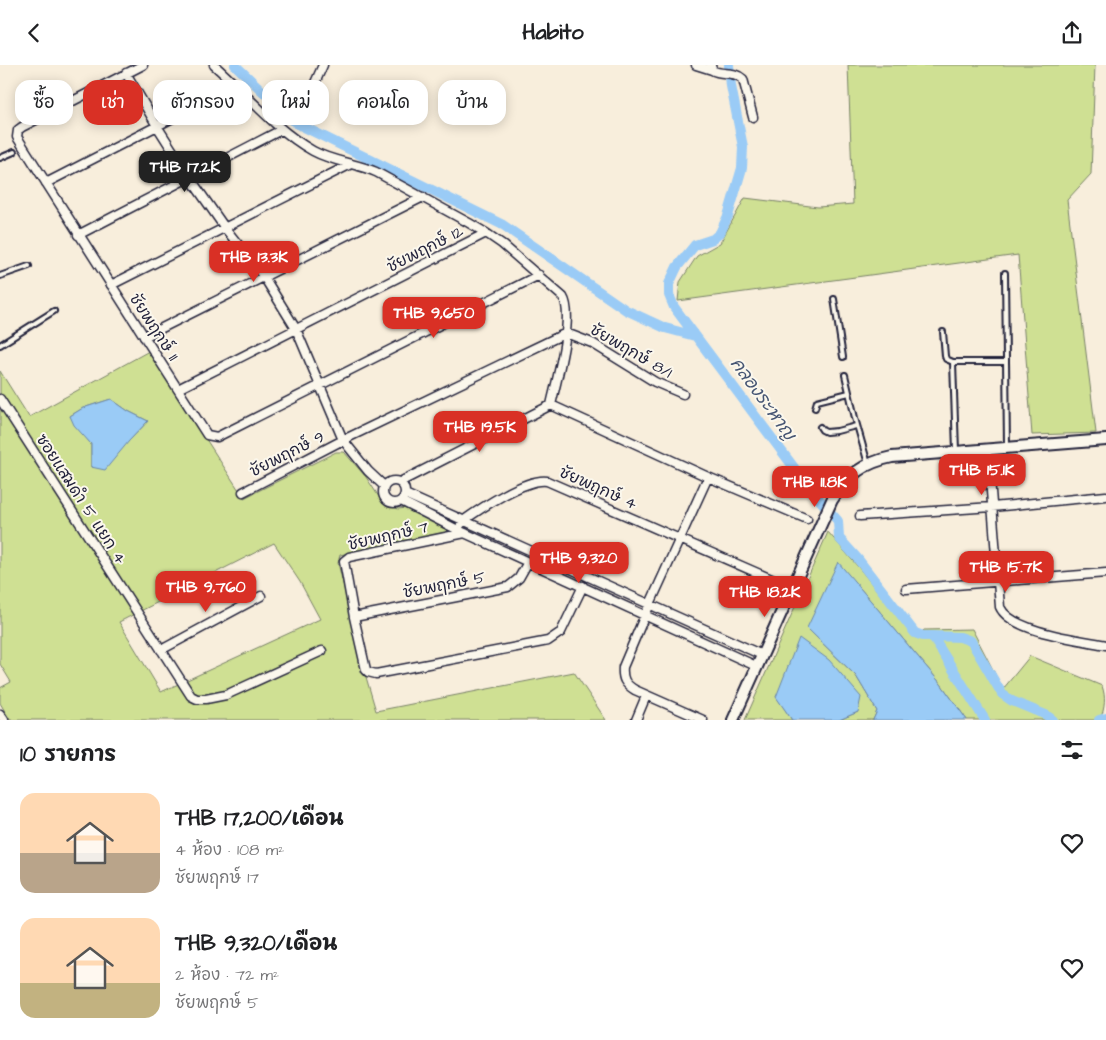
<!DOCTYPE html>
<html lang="th">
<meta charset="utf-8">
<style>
body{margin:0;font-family:"Architects Daughter","Playpen Sans Thai",sans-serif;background:#f2f2f2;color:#202124;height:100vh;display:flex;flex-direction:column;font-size:19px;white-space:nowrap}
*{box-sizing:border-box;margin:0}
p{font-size:16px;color:#757577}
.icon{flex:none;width:28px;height:28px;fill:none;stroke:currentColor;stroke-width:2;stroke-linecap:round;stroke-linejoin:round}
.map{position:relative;height:655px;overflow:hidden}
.panel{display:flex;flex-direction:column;background:#fff;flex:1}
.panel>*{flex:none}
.banner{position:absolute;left:15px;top:15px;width:500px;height:45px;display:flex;gap:10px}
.price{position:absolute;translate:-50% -42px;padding:0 11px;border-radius:10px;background:#d93025;color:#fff;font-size:16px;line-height:32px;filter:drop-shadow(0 1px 2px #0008)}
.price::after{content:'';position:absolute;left:50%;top:30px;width:15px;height:11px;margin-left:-8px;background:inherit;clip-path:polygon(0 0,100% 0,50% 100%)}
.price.current{background:#222;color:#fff}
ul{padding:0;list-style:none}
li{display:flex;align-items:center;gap:15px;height:125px;padding:0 20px}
li span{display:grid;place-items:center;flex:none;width:140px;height:100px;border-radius:15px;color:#555}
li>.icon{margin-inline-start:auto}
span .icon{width:60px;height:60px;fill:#fffc;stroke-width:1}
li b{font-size:21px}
h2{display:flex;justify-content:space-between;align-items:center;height:60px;padding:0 20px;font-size:21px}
.pill{padding:0 18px;border-radius:15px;background:#fff;box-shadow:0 2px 12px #0003;font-size:18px;line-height:45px}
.pill.current{background:#d93025;color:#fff}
header{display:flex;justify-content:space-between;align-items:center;height:65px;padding:0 20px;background:#fff;font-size:22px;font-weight:800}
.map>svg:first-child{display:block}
.green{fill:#cfe093;stroke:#788167;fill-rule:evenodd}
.water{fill:#9acbf6;stroke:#6a87ab}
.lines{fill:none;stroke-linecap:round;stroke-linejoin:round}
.canal{stroke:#9acbf6;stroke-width:10}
.service-casing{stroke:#22223b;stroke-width:8}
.minor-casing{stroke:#22223b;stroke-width:11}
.tertiary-casing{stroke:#22223b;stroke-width:14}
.service{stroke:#fbf7ec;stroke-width:4}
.minor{stroke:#fbf7ec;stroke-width:8}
.tertiary{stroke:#fbf7ec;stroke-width:10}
.labels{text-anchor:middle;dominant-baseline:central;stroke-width:4;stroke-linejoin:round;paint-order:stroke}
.street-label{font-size:16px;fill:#22223b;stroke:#fbf7ec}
.water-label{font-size:18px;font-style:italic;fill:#465573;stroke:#fbf7ec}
</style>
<header><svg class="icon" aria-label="back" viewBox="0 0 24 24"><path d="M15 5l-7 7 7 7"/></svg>Habito<svg class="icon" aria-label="share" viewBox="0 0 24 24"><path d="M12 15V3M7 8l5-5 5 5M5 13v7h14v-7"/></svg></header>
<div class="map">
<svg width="1106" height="655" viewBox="0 0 1106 655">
<rect width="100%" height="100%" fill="#f8eedc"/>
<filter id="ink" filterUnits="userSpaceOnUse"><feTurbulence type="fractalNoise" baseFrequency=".02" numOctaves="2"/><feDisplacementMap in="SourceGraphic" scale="10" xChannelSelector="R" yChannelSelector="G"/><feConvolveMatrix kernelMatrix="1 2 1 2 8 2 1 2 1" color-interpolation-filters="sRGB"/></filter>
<g filter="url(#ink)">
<path class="green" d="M 848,0 L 1095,0 L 1091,109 L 1067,135 L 1096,368 L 1032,370 L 1018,190 L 678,236 L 680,217 L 697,191 L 720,178 L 745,133 L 818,142 L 853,139 Z
M 149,286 L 244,433 L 336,387 L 344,387 L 366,412 L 381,435 L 398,444 L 407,443 L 451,466 L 340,490 L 338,498 L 366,612 L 376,646 L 574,607 L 606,655 L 10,655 L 0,638 L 0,623 L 11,617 L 0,599 L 0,306 L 29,352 ZM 111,334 L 128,346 L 148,356 L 129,376 L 91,402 L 91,379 L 70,351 L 83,343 ZM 274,478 L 300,517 L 320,554 L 161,627 L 119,557 Z
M 828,467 L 859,503 L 915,573 L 924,565 L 972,564 L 1003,624 L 1030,591 L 1102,621 C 1106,632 1105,643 1100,655 L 967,655 L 941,619 L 853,515 L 807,563 L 856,611 L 877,646 L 873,655 L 839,655 L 858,647 L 776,631 L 792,655 L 745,655 Z"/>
<path class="water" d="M 111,334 L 128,346 L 148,356 L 129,376 L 105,405 L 91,402 L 91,379 L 74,360 L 70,351 L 83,343 Z
M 838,497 L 941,619 L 967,655 L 873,655 L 877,646 L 856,611 L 807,563 Z
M 799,573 L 829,595 L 861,632 L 858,647 L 839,655 L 792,655 L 776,632 Z"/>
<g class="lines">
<path class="canal" d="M 235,0 L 296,58 L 503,160 L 626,245 L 665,263 L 695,271
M 729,0 L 731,21 L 743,82 L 742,103 L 728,151 L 720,168 L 713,174 L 695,180 L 677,202 L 669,219 L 669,230 L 674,242 L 807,420 L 838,456 L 839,473 L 858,494 L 915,568 L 923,571 L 932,571 L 985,655
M 932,571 L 960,572 L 971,576 L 1002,629 L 1012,636 L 1046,650 L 1053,655
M 1099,655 L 1106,653"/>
<defs>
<path id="service" d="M 0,93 L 14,87
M 1005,208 L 1007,381
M 0,211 L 29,201
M 834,234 L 843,292
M 943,267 L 945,291 L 946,294 L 953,297
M 0,280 L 54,246
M 845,310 L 855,353 L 868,399
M 815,343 L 817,336 L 849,328
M 820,362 L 822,365 L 826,367 L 837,366 L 856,361
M 956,386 L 953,297 L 1006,297"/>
<path id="minor" d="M 143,0 L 22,62 L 18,65 L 17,72 L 207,370 L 217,372 L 539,210
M 214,0 C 247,29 274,64 313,86 C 333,97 356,98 376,107 L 469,158 L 486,168 L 502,179 L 563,232 C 575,251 556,317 551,340
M 696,0 L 712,5
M 711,0 L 712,5 C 722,11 733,5 743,14 L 753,52
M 126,8 L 157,61 L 190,113 L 225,163 L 264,212 L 296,264 L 343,375 L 368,406 L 384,421
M 303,34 L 314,20 L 323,0
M 46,118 L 237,20
M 78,170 L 281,65
M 111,220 L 351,99
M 144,272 L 423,132
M 178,324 L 486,168
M 0,334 L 191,631 L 197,634 L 206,634 L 226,630 L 322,586
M 551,340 L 708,412 L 807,454
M 989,400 L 1000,542 C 1011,567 1081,575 1106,580
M383 427a11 11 0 1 1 22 0a11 11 0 1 1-22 0Z
M 400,417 L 551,340
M 243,427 L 343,375 L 566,268 L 592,278 L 655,317 L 683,329
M 405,429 L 762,590
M 401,436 L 458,465 L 756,601
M 860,451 L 992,442 L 1106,431
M 461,459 L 463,456 C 481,443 526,413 547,416 L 776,516
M 465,468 L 349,492 L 344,496 L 354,552 L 366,605 L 368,607 L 376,609 L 548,576 L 561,567 L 583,521
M 906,524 L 1106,508
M 354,552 L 508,522 L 519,513 L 528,497
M 161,585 L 261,531
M 0,649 L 4,655
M 636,655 L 646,631
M 703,655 L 635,625 C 625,619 622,614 623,602 L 645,550 L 708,412"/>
<path id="tertiary" d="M 733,655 L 832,435 C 848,410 863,398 892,392 L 1106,375"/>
</defs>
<use href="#service" class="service-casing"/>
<use href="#minor" class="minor-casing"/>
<use href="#tertiary" class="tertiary-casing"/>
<use href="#service" class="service"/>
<use href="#minor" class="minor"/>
<use href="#tertiary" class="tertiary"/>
</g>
</g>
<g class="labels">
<g class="street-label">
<text transform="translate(425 184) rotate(-27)">ชัยพฤกษ์ 12</text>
<text transform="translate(154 262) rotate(57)">ชัยพฤกษ์ 11</text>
<text transform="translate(631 286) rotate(30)">ชัยพฤกษ์ 8/1</text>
<text transform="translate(287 389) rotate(-27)">ชัยพฤกษ์ 9</text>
<text transform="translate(598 423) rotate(24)">ชัยพฤกษ์ 4</text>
<text transform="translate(81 434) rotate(57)">ซอยแสมดำ 5 แยก 4</text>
<text transform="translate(388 471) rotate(-13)">ชัยพฤกษ์ 7</text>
<text transform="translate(444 520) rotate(-11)">ชัยพฤกษ์ 5</text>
</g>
<g class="water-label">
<text transform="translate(763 334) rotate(54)">คลองระหาญ</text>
</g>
</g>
</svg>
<b class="price current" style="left:185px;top:128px">THB 17.2K</b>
<b class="price" style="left:254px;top:218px">THB 13.3K</b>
<b class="price" style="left:434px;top:274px">THB 9,650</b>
<b class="price" style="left:480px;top:388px">THB 19.5K</b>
<b class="price" style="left:982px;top:431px">THB 15.1K</b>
<b class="price" style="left:815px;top:443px">THB 11.8K</b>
<b class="price" style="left:579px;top:519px">THB 9,320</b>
<b class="price" style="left:1006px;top:528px">THB 15.7K</b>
<b class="price" style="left:206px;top:548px">THB 9,760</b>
<b class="price" style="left:765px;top:553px">THB 18.2K</b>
<div class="banner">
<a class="pill">ซื้อ</a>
<a class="pill current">เช่า</a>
<a class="pill">ตัวกรอง</a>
<a class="pill">ใหม่</a>
<a class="pill">คอนโด</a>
<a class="pill">บ้าน</a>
</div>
</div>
<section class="panel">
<h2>10 รายการ<svg class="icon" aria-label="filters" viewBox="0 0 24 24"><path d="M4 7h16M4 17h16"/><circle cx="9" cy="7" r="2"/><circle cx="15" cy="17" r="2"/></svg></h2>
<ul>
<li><span style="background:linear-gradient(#ffd9b3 60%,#b9a48a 0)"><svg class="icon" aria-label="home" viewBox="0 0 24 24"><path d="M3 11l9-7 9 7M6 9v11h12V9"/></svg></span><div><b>THB 17,200/เดือน</b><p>4 ห้อง · 108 m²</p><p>ชัยพฤกษ์ 17</p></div><svg class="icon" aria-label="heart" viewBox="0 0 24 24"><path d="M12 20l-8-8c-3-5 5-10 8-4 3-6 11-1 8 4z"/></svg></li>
<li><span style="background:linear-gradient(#ffd9b3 65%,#c2b280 0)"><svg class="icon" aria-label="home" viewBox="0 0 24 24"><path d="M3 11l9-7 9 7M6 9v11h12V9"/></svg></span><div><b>THB 9,320/เดือน</b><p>2 ห้อง · 72 m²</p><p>ชัยพฤกษ์ 5</p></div><svg class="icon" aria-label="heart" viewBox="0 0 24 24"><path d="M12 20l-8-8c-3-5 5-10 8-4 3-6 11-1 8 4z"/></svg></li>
</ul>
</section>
